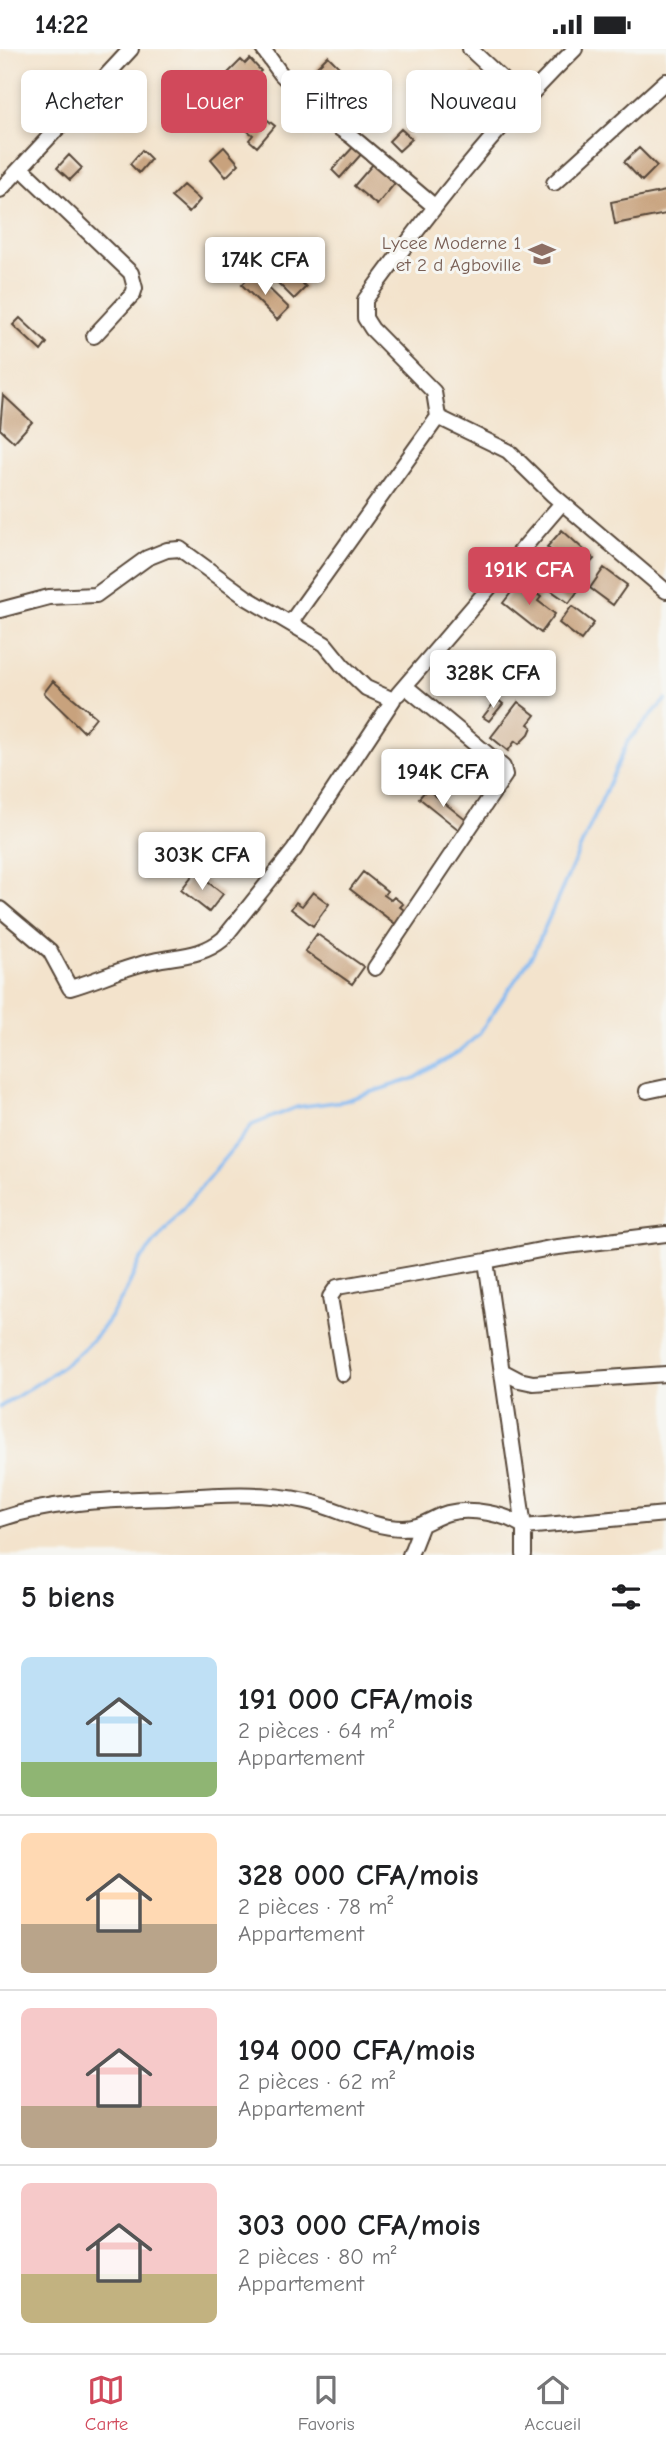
<!DOCTYPE html>
<html lang="fr">
<meta charset="utf-8">
<style>
body{margin:0;font-family:"Comic Neue",sans-serif;background:#f6f6f6;color:#202124;height:100vh;display:flex;flex-direction:column;font-size:26px;white-space:nowrap}
*{box-sizing:border-box;margin:0}
p{font-size:23px;color:#757577}
.icon{flex:none;width:38px;height:38px;fill:none;stroke:currentColor;stroke-width:2;stroke-linecap:round;stroke-linejoin:round}
.map{position:relative;height:1506px;overflow:hidden}
.sheet{display:flex;flex-direction:column;background:#fff;flex:1}
.sheet>*{flex:none}
.banner{position:absolute;left:21px;top:21px;width:625px;height:63px;display:flex;gap:14px}
.price{position:absolute;translate:-50% -60px;padding:0 16px;border-radius:7px;background:#fff;color:#222;font-size:23px;line-height:46px;filter:drop-shadow(0 2px 4px #0008)}
.price::after{content:'';position:absolute;left:50%;top:42px;width:21px;height:16px;margin-left:-10px;background:inherit;clip-path:polygon(0 0,100% 0,50% 100%)}
.price.current{background:#d1495b;color:#fff}
ul{padding:0;list-style:none}
li{display:flex;align-items:center;gap:21px;height:175px;padding:0 21px}
li+li{border-top:2px solid #e0e0e0}
li span{display:grid;place-items:center;flex:none;width:196px;height:140px;border-radius:10px;color:#555}
li>.icon{margin-inline-start:auto}
span .icon{width:84px;height:84px;fill:#fffc;stroke-width:1}
li b{font-size:30px}
h2{display:flex;justify-content:space-between;align-items:center;height:84px;padding:0 21px;font-size:30px}
.chip{padding:0 24px;border-radius:10px;background:#fff;box-shadow:0 4px 10px #0003;font-size:24px;line-height:63px}
.chip.current{background:#d1495b;color:#fff}
.status{display:flex;justify-content:space-between;align-items:center;height:49px;padding:0 35px;background:#fff;direction:ltr}
.status svg{height:19px;fill:currentColor}
.dock{display:flex;justify-content:space-around;align-items:center;height:98px;border-top:2px solid #e0e0e0;background:#fff;font-size:19px;color:#757577}
.dock a{display:grid;justify-items:center;gap:4px}
.dock .current{color:#d1495b}
.map>svg:first-child{display:block}
.lines{fill:none;stroke-linecap:round;stroke-linejoin:round}
.stream{stroke:#83b9f2;stroke-width:3.5}
.building{fill:#c8a27d}
.street-casing{stroke:#574638;stroke-width:18}
.street{stroke:#fff;stroke-width:14}
.labels{text-anchor:middle;dominant-baseline:central;stroke-width:6;stroke-linejoin:round;paint-order:stroke}
.education-label{font-size:19px;fill:#785e54;stroke:#f6f6f2;text-anchor:end}
</style>
<div class="status"><b>14:22</b><svg viewBox="0 0 49 12"><path d="M0 12V9h3v3zM5 12V6h3v6zM10 12V3h3v9zM15 12V0h3v12zM26 1h20v11H26zM47 4h2v5h-2z"/></svg></div>
<div class="map">
<svg width="666" height="1506" viewBox="0 0 666 1506">
<rect width="100%" height="100%" fill="#f6f6f2"/>
<filter id="ink" filterUnits="userSpaceOnUse"><feTurbulence type="fractalNoise" baseFrequency=".0143" numOctaves="2"/><feDisplacementMap in="SourceGraphic" scale="14" xChannelSelector="R" yChannelSelector="G"/><feConvolveMatrix kernelMatrix="1 2 1 2 8 2 1 2 1" color-interpolation-filters="sRGB"/></filter>
<filter id="wash" filterUnits="userSpaceOnUse"><feTurbulence type="fractalNoise" baseFrequency=".00686" numOctaves="4" result="noise"/><feDisplacementMap in="SourceGraphic" scale="28" xChannelSelector="R" yChannelSelector="G"/><feGaussianBlur stdDeviation="1.57" result="paint"/><feColorMatrix in="noise" values="0 0 0 0 0 0 0 0 0 0 0 0 0 0 0 0 0 1.4 0 .05"/><feComposite in="paint" operator="in"/></filter>
<g filter="url(#wash)">
<rect width="100%" height="100%" fill="#f3e3cc"/>
<g class="lines">
<path class="stream" d="M 0,1358 C 71,1314 106,1294 139,1213 L 252,1076 L 297,1058 L 344,1052 L 415,1029 L 460,1002 L 478,986 L 533,905 L 628,692 L 666,650"/>
</g>
<g id="blocks">
<path class="building" d="M 328,7 L 340,19 L 327,32 L 315,20 Z
M 250,10 L 261,22 L 241,40 L 227,25 L 241,11 L 245,15 Z
M 473,25 L 488,38 L 479,49 L 464,35 Z
M 110,45 L 120,52 L 109,66 L 99,59 Z
M 255,69 L 261,74 L 265,69 L 275,77 L 257,98 L 249,91 L 253,86 L 245,80 Z
M 401,80 L 412,90 L 399,102 L 389,92 Z
M 356,95 L 364,102 L 340,129 L 332,121 Z
M 224,98 L 239,115 L 226,128 L 211,110 Z
M 639,99 L 657,117 L 642,132 L 624,113 Z
M 142,101 L 151,110 L 139,124 L 130,115 Z
M 69,106 L 82,119 L 70,131 L 57,119 Z
M 373,115 L 395,134 L 377,156 L 354,137 Z
M 183,136 L 200,151 L 189,164 L 171,148 Z
M 666,142 L 666,165 L 615,175 L 611,153 Z
M 272,204 L 306,238 L 294,250 L 260,216 Z
M 253,224 L 289,259 L 277,271 L 242,236 Z
M 20,269 L 47,294 L 41,302 L 13,276 Z
M 3,346 L 32,373 L 14,393 L 0,380 Z
M 562,481 L 594,510 L 578,527 L 547,498 Z
M 537,508 L 580,539 L 569,554 L 526,524 Z
M 604,519 L 627,536 L 613,556 L 590,539 Z
M 520,532 L 541,548 L 538,552 L 555,565 L 541,584 L 503,554 Z
M 572,557 L 594,574 L 581,591 L 559,574 Z
M 53,632 L 96,668 L 84,683 L 44,644 Z
M 497,650 L 503,655 L 489,672 L 483,668 Z
M 518,653 L 535,666 L 528,675 L 532,678 L 529,685 L 519,695 L 515,692 L 508,702 L 491,688 Z
M 427,740 L 467,772 L 459,781 L 419,749 Z
M 195,823 L 223,845 L 209,863 L 181,841 Z
M 363,823 L 387,842 L 384,846 L 391,851 L 394,848 L 403,855 L 400,858 L 408,864 L 398,877 L 350,840 Z
M 313,843 L 329,855 L 313,877 L 291,860 L 296,853 L 302,857 Z
M 317,885 L 364,918 L 352,935 L 305,902 Z"/>
</g>
</g>
<g filter="url(#ink)">
<use href="#blocks" fill-opacity="0" stroke="#574638" stroke-width="2"/>
<g class="lines">
<defs>
<path id="street" d="M 263,0 L 281,25 L 327,71 L 351,87 L 434,157
M 470,0 L 524,50
M 22,120 L 131,224 L 135,239 L 133,245 L 94,287
M 554,134 L 666,32
M 0,141 L 131,0
M 438,368 L 508,402 L 553,446 L 666,542
M 0,561 L 49,548 L 96,546 L 147,509 L 167,501 L 180,500 L 247,549 L 325,595 L 342,616 L 366,639 L 393,651 L 294,801 L 223,890 C 201,908 180,906 153,912 C 124,918 98,931 70,939 L 50,902 L 0,860
M 291,573 L 438,368 L 434,343 L 372,280 L 365,269 L 365,251 C 430,162 496,77 575,0
M 398,645 L 562,454
M 375,919 L 505,726 L 503,718 L 405,637
M 647,1042 L 666,1038
M 502,1322 L 519,1331 L 533,1334 L 666,1325
M 343,1325 L 330,1248 L 337,1238 L 486,1212
M 0,1470 C 53,1452 112,1451 168,1449 C 213,1446 262,1442 306,1452 C 339,1459 369,1479 403,1479 C 422,1479 431,1469 448,1464 C 470,1458 507,1465 524,1478 L 666,1465
M 410,1506 L 421,1478
M 524,1506 L 524,1478 L 486,1212 L 550,1199 L 666,1185"/>
</defs>
<use href="#street" class="street-casing"/>
<use href="#street" class="street"/>
</g>
</g>
<defs>
<symbol id="school-bare" viewBox="-9 -9 18 18"><path d="M0-5L7-2L0 1L-7-2ZM-4 1L0 2.5L4 1V4Q0 6-4 4Z" fill="#8d6e63" stroke="#f6f6f2" stroke-width="2.5" paint-order="stroke"/></symbol>
</defs>
<g fill-rule="evenodd">
<use href="#school-bare" x="523" y="186" width="38" height="38"/>
</g>
<g class="labels">
<g class="education-label">
<text x="521" y="194">Lycee Moderne 1<tspan x="521" dy="22">et 2 d Agboville</tspan></text>
</g>
</g>
</svg>
<b class="price" style="left:265px;top:248px">174K CFA</b>
<b class="price current" style="left:529px;top:558px">191K CFA</b>
<b class="price" style="left:493px;top:661px">328K CFA</b>
<b class="price" style="left:443px;top:760px">194K CFA</b>
<b class="price" style="left:202px;top:843px">303K CFA</b>
<div class="banner">
<a class="chip">Acheter</a>
<a class="chip current">Louer</a>
<a class="chip">Filtres</a>
<a class="chip">Nouveau</a>
</div>
</div>
<section class="sheet">
<h2>5 biens<svg class="icon" aria-label="filters" viewBox="0 0 24 24"><path d="M4 7h16M4 17h16"/><circle cx="9" cy="7" r="2"/><circle cx="15" cy="17" r="2"/></svg></h2>
<ul>
<li><span style="background:linear-gradient(#bfe0f5 75%,#8fb573 0)"><svg class="icon" aria-label="home" viewBox="0 0 24 24"><path d="M3 11l9-7 9 7M6 9v11h12V9"/></svg></span><div><b>191 000 CFA/mois</b><p>2 pièces · 64 m²</p><p>Appartement</p></div></li>
<li><span style="background:linear-gradient(#ffd9b3 65%,#b9a48a 0)"><svg class="icon" aria-label="home" viewBox="0 0 24 24"><path d="M3 11l9-7 9 7M6 9v11h12V9"/></svg></span><div><b>328 000 CFA/mois</b><p>2 pièces · 78 m²</p><p>Appartement</p></div></li>
<li><span style="background:linear-gradient(#f6c9c9 70%,#b9a48a 0)"><svg class="icon" aria-label="home" viewBox="0 0 24 24"><path d="M3 11l9-7 9 7M6 9v11h12V9"/></svg></span><div><b>194 000 CFA/mois</b><p>2 pièces · 62 m²</p><p>Appartement</p></div></li>
<li><span style="background:linear-gradient(#f6c9c9 65%,#c2b280 0)"><svg class="icon" aria-label="home" viewBox="0 0 24 24"><path d="M3 11l9-7 9 7M6 9v11h12V9"/></svg></span><div><b>303 000 CFA/mois</b><p>2 pièces · 80 m²</p><p>Appartement</p></div></li>
</ul>
</section>
<nav class="dock">
<a class="current"><svg class="icon" aria-label="map" viewBox="0 0 24 24"><path d="M3 6l6-2 6 2 6-2v14l-6 2-6-2-6 2zM9 4v14M15 6v14"/></svg>Carte</a>
<a><svg class="icon" aria-label="saved" viewBox="0 0 24 24"><path d="M7 4h10v16l-5-4-5 4z"/></svg>Favoris</a>
<a><svg class="icon" aria-label="home" viewBox="0 0 24 24"><path d="M3 11l9-7 9 7M6 9v11h12V9"/></svg>Accueil</a>
</nav>
